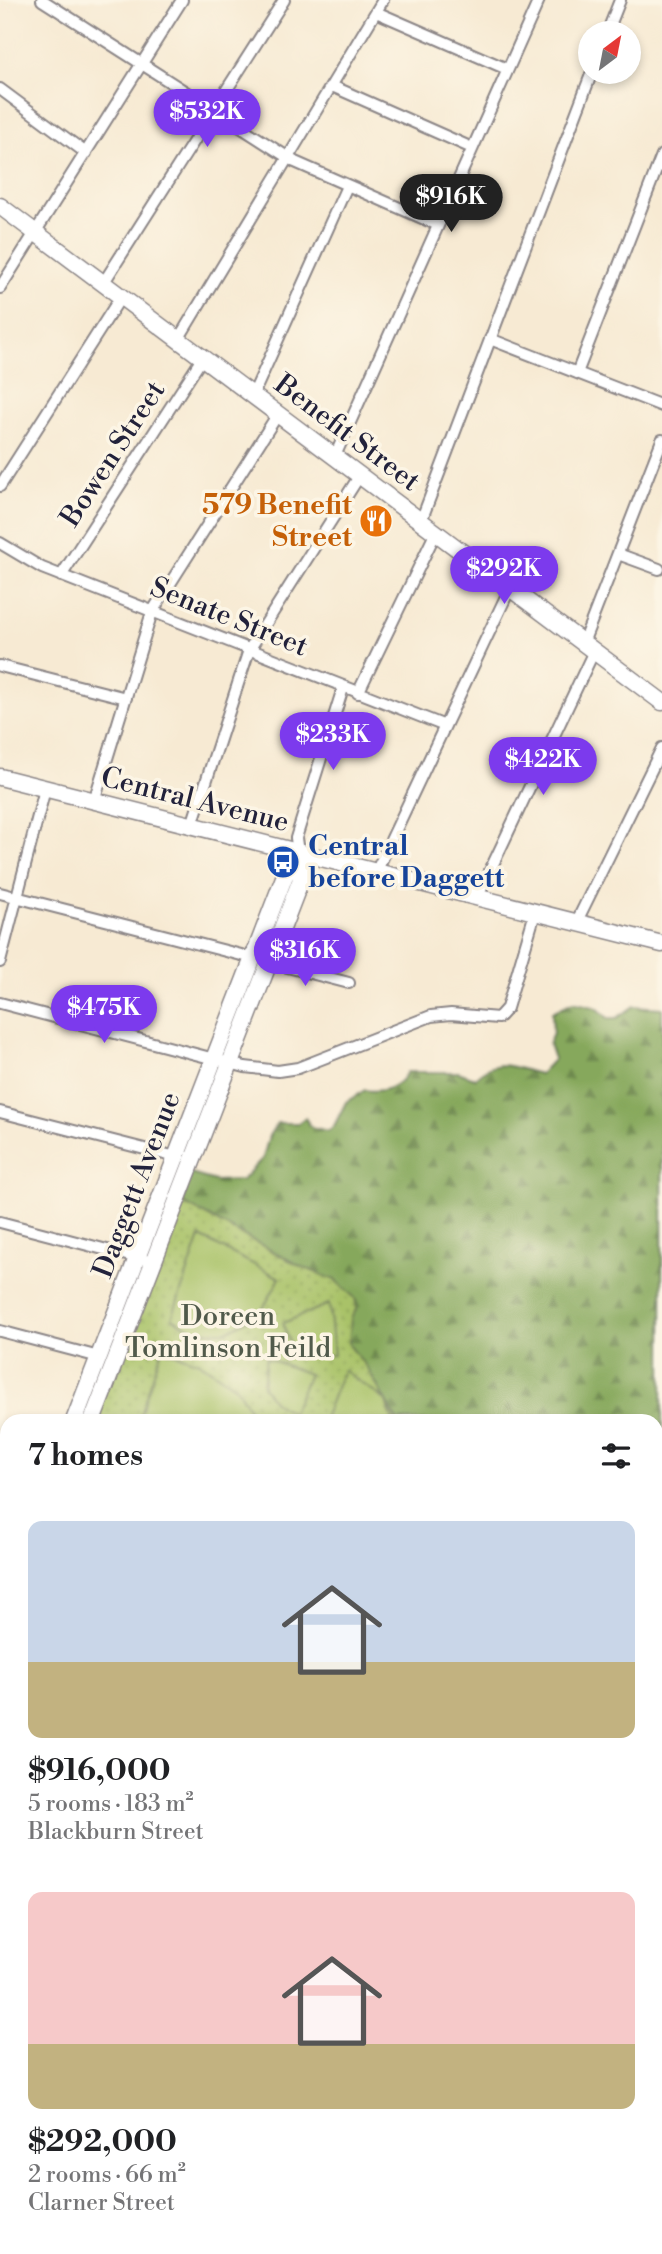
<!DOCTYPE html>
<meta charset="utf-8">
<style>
body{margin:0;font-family:"Libre Bodoni",serif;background:#f2f2f2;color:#202124;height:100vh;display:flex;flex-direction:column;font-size:26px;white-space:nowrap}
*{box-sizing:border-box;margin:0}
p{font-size:23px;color:#757577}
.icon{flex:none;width:38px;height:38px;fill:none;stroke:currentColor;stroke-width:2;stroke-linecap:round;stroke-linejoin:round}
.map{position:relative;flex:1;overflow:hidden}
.side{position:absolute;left:0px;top:1414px;width:663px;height:840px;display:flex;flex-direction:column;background:#fff;border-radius:21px 21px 0 0;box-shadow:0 4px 10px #0003}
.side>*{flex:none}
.needle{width:46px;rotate:32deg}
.fabs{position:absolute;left:578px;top:21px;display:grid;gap:14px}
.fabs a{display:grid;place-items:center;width:63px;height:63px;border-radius:50%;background:#fff;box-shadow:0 4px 10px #0003;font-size:35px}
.price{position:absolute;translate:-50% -60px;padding:0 16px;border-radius:24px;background:#7c3aed;color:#fff;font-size:23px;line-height:46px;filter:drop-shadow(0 2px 4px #0008)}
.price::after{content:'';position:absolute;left:50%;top:42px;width:21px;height:16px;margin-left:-10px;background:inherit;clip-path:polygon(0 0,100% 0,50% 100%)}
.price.active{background:#222;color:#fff}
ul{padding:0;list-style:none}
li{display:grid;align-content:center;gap:14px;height:371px;padding:0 28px}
li span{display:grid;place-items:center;height:217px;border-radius:14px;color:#555}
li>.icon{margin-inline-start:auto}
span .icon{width:126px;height:126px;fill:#fffc;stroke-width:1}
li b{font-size:30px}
h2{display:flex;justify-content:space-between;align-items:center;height:84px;padding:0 28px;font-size:30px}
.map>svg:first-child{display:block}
.forest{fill:url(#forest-firs);stroke:#54654c;stroke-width:2}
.cemetery{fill:url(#cemetery-stones);stroke:#667252;stroke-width:2}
.park{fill:url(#park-dots);stroke:#667252;stroke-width:2}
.pitch{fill:#a9c268;stroke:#667252;stroke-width:2}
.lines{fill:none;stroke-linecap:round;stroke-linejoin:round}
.river{stroke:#55c1d0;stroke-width:18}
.street-casing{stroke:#8c8687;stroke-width:14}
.secondary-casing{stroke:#8c8687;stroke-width:19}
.street{stroke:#fff;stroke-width:10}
.secondary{stroke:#fff;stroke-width:16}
.labels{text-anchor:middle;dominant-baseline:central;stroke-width:7;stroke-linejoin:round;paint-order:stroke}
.street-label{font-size:28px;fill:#22223b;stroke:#fcf5e5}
.food-label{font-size:28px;font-weight:bold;fill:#c56008;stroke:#fcf5e5;text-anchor:end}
.transit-label{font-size:28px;font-weight:bold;fill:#164399;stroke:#fcf5e5;text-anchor:start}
.park-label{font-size:28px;fill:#515a4b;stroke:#fcf5e5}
</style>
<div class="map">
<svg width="662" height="2254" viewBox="0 0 662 2254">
<defs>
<pattern id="forest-firs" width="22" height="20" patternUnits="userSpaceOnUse" patternTransform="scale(1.75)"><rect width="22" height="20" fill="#86a85c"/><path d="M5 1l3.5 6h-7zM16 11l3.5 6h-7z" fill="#6d884d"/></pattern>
<pattern id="cemetery-stones" width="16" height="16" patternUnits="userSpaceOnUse" patternTransform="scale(1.75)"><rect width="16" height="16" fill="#a9c268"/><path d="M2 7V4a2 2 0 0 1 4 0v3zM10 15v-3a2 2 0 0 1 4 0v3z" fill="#91a65b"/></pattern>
<pattern id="park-dots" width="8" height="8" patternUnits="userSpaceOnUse" patternTransform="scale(1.75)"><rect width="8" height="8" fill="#a9c268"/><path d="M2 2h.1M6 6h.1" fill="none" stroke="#91a65b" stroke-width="1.8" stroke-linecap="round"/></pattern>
</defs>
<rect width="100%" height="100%" fill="#fcf5e5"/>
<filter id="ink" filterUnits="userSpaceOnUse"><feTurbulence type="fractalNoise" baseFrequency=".0143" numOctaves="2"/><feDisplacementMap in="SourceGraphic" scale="14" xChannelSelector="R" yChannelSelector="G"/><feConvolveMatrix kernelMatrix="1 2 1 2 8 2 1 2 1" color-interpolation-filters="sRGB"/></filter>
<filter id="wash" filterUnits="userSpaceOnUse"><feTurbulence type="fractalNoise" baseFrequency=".00686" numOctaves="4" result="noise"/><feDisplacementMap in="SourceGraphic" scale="28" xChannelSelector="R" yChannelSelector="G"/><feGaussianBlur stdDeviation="1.57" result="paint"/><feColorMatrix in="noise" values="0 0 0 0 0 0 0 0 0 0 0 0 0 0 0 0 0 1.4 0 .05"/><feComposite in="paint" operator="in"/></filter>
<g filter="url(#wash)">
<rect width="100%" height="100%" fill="#f7ead3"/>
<path class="forest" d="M 573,1002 L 597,1008 L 608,1018 L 617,1018 L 634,1006 L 662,1008 L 662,1799 L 656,1806 L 656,1421 L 397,1421 L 367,1368 L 349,1345 L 335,1280 L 219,1242 L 176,1244 L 188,1173 L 215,1181 L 242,1180 L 263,1158 L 269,1136 L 277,1123 L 298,1123 L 305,1118 L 311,1127 L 328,1131 L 334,1126 L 346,1102 L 365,1090 C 382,1093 399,1088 407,1072 L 458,1072 L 475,1078 C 499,1055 514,1069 540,1074 L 554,1059 L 549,1044 L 553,1032 L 552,1012 Z
M 63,2247 L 164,2247 L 161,2254 L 65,2254 Z
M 235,2247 L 318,2247 L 313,2254 L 202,2254 Z"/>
<path class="cemetery" d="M 7,1658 L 7,2238 L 0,2234 L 0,1677 Z"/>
<path class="park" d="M 183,1203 L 300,1266 L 335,1280 L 355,1298 L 357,1308 L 351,1318 L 349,1345 L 367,1368 L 397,1421 L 92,1421 Z"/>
<path class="pitch" d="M 200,1237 L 280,1278 L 261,1312 L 227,1331 L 198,1332 L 172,1318 Z
M 329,1304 L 334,1355 L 313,1356 L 291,1346 L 283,1323 Z
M 162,1349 L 199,1362 L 236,1387 L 256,1421 L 138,1421 Z
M 266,1358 L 309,1374 L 292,1413 L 275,1403 L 263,1387 Z
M 343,1370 L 385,1400 L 393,1421 L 323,1421 Z"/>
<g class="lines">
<path class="river" d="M 656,1575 L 662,1569
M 174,2254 L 181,2247"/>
</g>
</g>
<g filter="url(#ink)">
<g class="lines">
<defs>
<path id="street" d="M 42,0 L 295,162 L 438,225
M 376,12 L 507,69
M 607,33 L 620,0
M 332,86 L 472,148
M 0,89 L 86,153
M 104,282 L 284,0
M 0,288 L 182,0
M 179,338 L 383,0
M 490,339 L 662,406
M 577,373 L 662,155
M 253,395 L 347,186
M 335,456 L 539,0
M 0,486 L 122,295
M 421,521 L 592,72
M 0,543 L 42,568 L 445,726
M 618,554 L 659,569
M 61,576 L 203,357
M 583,643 L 662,440
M 0,666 L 126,698
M 358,693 L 436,532
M 94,801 L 152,612 L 278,414
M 192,825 L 249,650 L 360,475
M 298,853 L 296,838 L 343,688
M 376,872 L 510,588
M 0,893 L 253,958
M 477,898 L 594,651
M 576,923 L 662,748
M 0,962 L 45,789
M 268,962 L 349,983
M 0,1003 L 245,1067 L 278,1071 L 298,1068 L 431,1016 L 451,1014 L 498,1018 L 507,1008 L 535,913
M 0,1112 L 176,1157
M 0,1222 L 153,1262
M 0,1331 L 99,1357
M 0,1443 L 7,1444
M 0,1572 L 7,1575
M 656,2041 L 662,2045
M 656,2094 L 662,2081
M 656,2206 L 662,2207
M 416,2254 L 418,2247"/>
<path id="secondary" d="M 0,206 L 662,702
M 0,777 L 662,944
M 74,1421 L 285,875 L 298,853
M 92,1421 L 300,882 L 303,868 L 298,853
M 0,1615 L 7,1597
M 0,1659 L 7,1640"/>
</defs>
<use href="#street" class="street-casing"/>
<use href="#secondary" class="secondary-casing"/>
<use href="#street" class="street"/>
<use href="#secondary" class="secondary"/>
</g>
</g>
<defs>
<symbol id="restaurant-disc" viewBox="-11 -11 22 22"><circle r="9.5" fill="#e8710a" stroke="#fcf5e5"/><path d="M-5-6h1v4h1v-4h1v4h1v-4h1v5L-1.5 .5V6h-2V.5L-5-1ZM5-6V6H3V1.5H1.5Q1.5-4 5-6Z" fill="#fff"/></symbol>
<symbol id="bus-disc" viewBox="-11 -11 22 22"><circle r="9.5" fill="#1a4fb4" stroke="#fcf5e5"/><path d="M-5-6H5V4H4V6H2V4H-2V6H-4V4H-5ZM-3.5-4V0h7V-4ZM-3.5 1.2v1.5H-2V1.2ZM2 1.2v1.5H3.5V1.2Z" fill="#fff"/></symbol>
</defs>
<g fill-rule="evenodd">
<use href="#restaurant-disc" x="357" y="502" width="38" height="38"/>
<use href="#bus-disc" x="264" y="843" width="38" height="38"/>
</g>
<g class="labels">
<g class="street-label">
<text transform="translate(347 433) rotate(37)">Benefit Street</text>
<text transform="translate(113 454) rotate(-57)">Bowen Street</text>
<text transform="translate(229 617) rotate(22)">Senate Street</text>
<text transform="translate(195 800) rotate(14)">Central Avenue</text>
<text transform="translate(137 1185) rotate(-69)">Daggett Avenue</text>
</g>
<g class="food-label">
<text x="352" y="505">579 Benefit<tspan x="352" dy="32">Street</tspan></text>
</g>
<g class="transit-label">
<text x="308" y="846">Central<tspan x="308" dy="32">before Daggett</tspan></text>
</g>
<g class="park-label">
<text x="228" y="1316">Doreen<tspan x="228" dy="32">Tomlinson Feild</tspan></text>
</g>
</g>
</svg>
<div class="fabs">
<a><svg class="needle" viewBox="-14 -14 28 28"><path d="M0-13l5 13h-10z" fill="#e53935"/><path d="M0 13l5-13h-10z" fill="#757577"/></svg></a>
</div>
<b class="price" style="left:207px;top:149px">$532K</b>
<b class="price active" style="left:451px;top:234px">$916K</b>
<b class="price" style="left:504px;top:606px">$292K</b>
<b class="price" style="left:333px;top:772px">$233K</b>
<b class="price" style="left:543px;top:797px">$422K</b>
<b class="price" style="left:305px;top:988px">$316K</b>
<b class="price" style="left:104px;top:1045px">$475K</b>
<section class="side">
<h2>7 homes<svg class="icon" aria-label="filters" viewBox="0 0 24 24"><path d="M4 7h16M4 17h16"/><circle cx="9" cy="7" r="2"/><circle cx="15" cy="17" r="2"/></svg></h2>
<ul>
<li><span style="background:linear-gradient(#c9d6e8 65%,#c2b280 0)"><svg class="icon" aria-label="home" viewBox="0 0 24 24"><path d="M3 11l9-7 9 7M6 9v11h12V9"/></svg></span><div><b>$916,000</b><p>5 rooms · 183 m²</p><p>Blackburn Street</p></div></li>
<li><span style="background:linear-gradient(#f6c9c9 70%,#c2b280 0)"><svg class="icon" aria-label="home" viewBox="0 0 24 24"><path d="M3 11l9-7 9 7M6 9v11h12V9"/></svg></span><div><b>$292,000</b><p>2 rooms · 66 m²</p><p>Clarner Street</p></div></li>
</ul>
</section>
</div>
